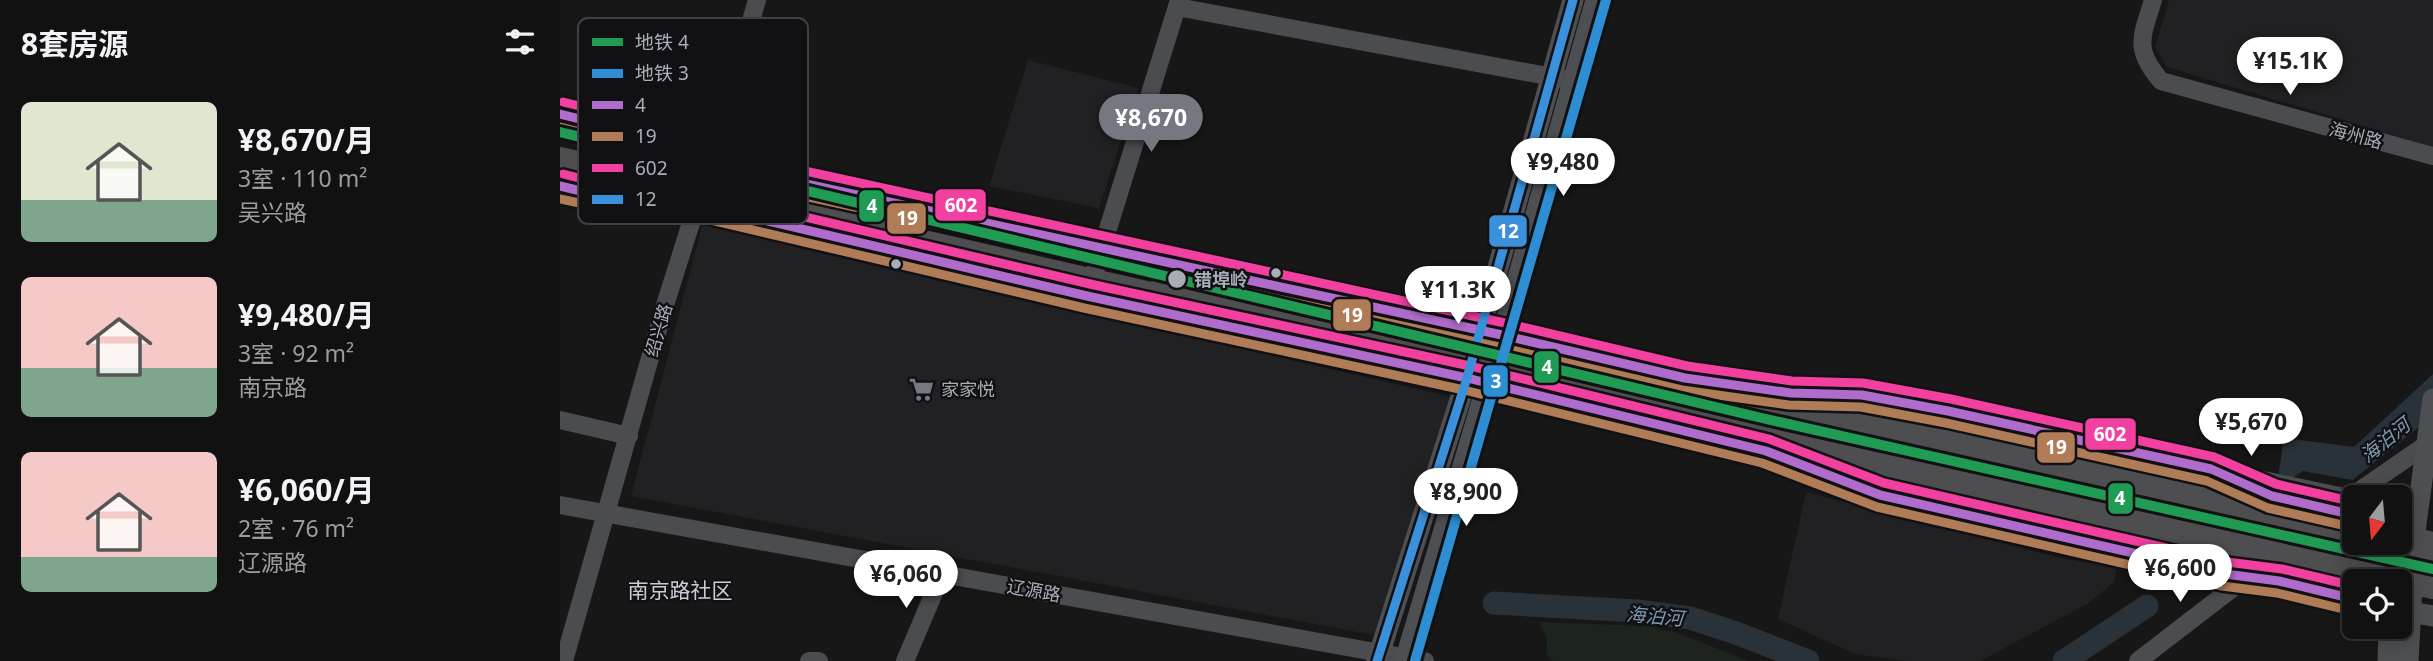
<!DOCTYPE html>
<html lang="zh">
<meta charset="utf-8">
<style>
body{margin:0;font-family:"Noto Sans","Noto Sans SC",sans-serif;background:#1a1a1a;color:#f1f3f6;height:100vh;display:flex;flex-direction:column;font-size:26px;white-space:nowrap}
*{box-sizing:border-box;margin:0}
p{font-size:23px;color:#9c9d9f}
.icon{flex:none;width:38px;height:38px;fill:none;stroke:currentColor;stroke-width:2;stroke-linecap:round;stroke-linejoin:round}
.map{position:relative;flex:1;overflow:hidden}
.sheet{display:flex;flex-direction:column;background:#111;width:560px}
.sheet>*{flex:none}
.needle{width:46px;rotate:196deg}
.tools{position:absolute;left:1782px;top:485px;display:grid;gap:14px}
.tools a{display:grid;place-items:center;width:70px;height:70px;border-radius:10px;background:#111;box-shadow:0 4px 18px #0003,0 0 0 2px #303131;font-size:35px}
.price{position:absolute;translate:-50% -60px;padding:0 16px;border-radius:24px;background:#fff;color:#222;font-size:23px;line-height:46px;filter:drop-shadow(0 2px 4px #0008)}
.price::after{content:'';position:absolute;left:50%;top:42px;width:21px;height:16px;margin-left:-10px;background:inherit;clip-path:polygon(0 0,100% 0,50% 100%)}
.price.selected{background:#757880;color:#fff}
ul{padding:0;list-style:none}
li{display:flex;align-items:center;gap:21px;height:175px;padding:0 21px}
li span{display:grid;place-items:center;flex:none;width:196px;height:140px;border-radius:10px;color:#555}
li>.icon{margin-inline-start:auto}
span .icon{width:84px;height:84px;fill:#fffc;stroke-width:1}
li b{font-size:30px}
h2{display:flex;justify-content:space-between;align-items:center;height:84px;padding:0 21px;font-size:30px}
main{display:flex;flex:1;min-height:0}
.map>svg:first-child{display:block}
.built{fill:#212123}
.green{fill:#1d241e}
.water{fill:#2a3239}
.pier{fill:#171717}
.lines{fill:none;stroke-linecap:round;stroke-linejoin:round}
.river{stroke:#2a3239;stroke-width:23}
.minor{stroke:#4b4c50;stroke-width:18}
.major{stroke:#4d4f52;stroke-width:21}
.highway{stroke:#4e4e51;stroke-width:24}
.highway-bridge{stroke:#4e4e51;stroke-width:24}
.bus-1-casing{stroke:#111113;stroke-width:14}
.bus-2-casing{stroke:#111113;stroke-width:14}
.bus-3-casing{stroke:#111113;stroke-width:14}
.bus-4-casing{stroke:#111113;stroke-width:14}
.bus-1{stroke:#b06ccc;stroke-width:9}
.bus-2{stroke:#b07c57;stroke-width:9}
.bus-3{stroke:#f240a1;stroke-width:9}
.bus-4{stroke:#3a90db;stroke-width:9}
.metro-1-casing{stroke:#111113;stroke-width:16}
.metro-2-casing{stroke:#111113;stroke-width:16}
.metro-1{stroke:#209b54;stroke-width:10}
.metro-2{stroke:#2d8ed3;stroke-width:10}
.bus-dot{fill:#a8adb8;stroke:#111113;stroke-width:2.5}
.labels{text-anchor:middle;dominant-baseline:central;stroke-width:5;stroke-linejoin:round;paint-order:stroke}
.street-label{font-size:18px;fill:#a8adb8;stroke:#111113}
.stop-label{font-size:18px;font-weight:bold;fill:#a8adb8;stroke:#111113;text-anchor:start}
.poi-label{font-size:18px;fill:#a8adb8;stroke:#111113;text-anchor:start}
.water-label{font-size:19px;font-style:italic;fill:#7f9bb3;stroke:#111113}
.quarter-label{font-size:21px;fill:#c9ccd4;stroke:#111113}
.key{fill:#111113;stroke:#3e4045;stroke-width:2}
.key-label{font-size:19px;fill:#a8adb8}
.line-badge{stroke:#111113;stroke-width:2.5}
.badge-label{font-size:19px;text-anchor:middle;font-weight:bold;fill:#fff}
</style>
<main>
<section class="sheet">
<h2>8套房源<svg class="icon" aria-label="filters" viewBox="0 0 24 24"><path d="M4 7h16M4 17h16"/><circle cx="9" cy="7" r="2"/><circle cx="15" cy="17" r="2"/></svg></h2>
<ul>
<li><span style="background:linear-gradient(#dfe7d0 70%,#7fa58c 0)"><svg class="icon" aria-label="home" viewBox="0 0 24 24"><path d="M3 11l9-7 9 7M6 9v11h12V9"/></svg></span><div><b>¥8,670/月</b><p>3室 · 110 m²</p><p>吴兴路</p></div></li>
<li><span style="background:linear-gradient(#f6c9c9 65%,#7fa58c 0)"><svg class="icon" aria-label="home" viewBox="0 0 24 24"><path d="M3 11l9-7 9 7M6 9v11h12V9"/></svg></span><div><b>¥9,480/月</b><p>3室 · 92 m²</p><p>南京路</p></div></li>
<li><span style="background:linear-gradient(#f6c9c9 75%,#7fa58c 0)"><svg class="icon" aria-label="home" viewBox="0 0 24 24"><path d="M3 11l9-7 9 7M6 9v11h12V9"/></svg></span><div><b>¥6,060/月</b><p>2室 · 76 m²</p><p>辽源路</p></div></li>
</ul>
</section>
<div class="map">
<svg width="1873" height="661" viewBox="0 0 1873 661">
<rect width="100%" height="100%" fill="#171717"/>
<path class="built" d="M 1609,0 L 1873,0 L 1873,147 L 1607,67 L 1595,47 Z
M 468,60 L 578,88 L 539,208 L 429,186 Z
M 143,223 L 891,397 L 819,636 L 71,496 Z
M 1246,492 L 1505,559 L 1557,565 L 1554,582 L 1527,604 L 1420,661 L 1345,661 L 1295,654 L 1218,619 Z"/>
<path class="green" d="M 978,622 L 1087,626 L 1115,632 L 1189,661 L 993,661 L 987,655 L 987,638 Z"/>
<path class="water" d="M 1873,374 L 1873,416 L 1781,489 L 1718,478 L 1724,438 L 1794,447 Z"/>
<path class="pier" d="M 1743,471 L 1797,481 L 1783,492 L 1725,483 Z"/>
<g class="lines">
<path class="river" d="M 934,603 L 1077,611 L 1130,618 L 1176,633 L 1248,661
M 1504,661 L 1587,606"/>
<path class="minor" d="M 1593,0 C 1582,37 1573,48 1601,81 L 1873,156
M 617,7 L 1014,81
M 529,290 L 619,0
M 0,420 L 69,436
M 1680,475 L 1789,498 L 1873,440
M 0,505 L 865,661
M 4,661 L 105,305 L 150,163 L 197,0
M 249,661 L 259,661
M 345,661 L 382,574
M 1578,661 L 1687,577"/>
<path class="major" d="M 0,114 L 48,126 L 150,163 L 942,335 L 1125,378 L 1231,393 L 1302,395 L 1388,411 L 1651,469 L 1712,496 L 1733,501
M 0,186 L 25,192 L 136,204 L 527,296 L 860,368
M 905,377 L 1206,451 L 1220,457
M 1260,472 L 1320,495 L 1665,574 L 1719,581 L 1794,599
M 1839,610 L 1873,616
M 817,661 L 907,378 L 1013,0
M 845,661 L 942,335 L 1036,0
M 1828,661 L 1829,626
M 1848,661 L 1855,531 L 1873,399"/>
<path class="highway" d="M 1231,393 L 1290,410 L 1794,526
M 1206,451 L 1794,585"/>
<path class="highway-bridge" d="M 0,159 L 1873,587
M 603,279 L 1873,562
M 1839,536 L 1873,544"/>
<defs>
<path id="bus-1" d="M 0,114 L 48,126 L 150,163 L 942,335 L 1125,378 L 1231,393 L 1302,395 L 1388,411 L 1651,469 L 1712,496 L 1794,515
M 0,186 L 25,192 L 136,204 L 527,296 L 907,378 L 1206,451 L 1320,495 L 1665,574 L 1719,581 L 1794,599"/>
<path id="bus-2" d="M 0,127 L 44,138 L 147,175 L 939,347 L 1122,390 L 1229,405 L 1301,407 L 1386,423 L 1647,481 L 1708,508 L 1791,527
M 0,199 L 24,204 L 134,216 L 524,308 L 904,390 L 1202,463 L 1317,507 L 1662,586 L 1717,593 L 1791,611"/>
<path id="bus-3" d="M 3,102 L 52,114 L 153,151 L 945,323 L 1127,366 L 1232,381 L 1303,383 L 1391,399 L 1654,457 L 1716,484 L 1794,502
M 3,174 L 27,180 L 139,192 L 530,284 L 910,366 L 1209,439 L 1324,483 L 1667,562 L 1722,569 L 1794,586"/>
<path id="bus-4" d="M 817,661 L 907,378 L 1013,0"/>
</defs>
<use href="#bus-1" class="bus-1-casing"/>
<use href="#bus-2" class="bus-2-casing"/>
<use href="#bus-3" class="bus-3-casing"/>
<use href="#bus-4" class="bus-4-casing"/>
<use href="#bus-1" class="bus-1"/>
<use href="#bus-2" class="bus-2"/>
<use href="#bus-3" class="bus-3"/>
<use href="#bus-4" class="bus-4"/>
<defs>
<path id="metro-1" d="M 0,132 L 1206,419 L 1873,569"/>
<path id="metro-2" d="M 855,661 L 1046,0"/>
</defs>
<use href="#metro-1" class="metro-1-casing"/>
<use href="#metro-2" class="metro-2-casing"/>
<use href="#metro-1" class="metro-1"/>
<use href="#metro-2" class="metro-2"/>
</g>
<defs>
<symbol id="supermarket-bare" viewBox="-9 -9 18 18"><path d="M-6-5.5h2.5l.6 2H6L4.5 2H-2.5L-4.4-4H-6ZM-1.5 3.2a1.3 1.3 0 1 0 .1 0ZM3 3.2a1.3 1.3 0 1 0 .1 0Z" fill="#757880" stroke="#111113" stroke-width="2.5" paint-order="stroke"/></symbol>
</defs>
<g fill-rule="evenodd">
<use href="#supermarket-bare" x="344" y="372" width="35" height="35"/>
</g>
<g class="bus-dot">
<circle cx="336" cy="264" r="6"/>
<circle cx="716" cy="273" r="6"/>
<circle cx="617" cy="279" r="10"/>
</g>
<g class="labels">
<g class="street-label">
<text transform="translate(1796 135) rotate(15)">海州路</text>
<text transform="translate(98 330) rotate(-74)">绍兴路</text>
<text transform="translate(474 590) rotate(10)">辽源路</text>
</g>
<g class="stop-label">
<text x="634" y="279">错埠岭</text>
</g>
<g class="poi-label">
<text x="381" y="389">家家悦</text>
</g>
<g class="water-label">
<text transform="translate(1825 440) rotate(-39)">海泊河</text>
<text transform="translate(1095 616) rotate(5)">海泊河</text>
</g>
<g class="quarter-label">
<text x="120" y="590">南京路社区</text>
</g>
</g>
<rect x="18" y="18" width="230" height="206" rx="10" class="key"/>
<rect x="32" y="38" width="31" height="8" fill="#209b54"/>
<rect x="32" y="69" width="31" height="9" fill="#2d8ed3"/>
<rect x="32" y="101" width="31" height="8" fill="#b06ccc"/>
<rect x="32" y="132" width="31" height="9" fill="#b07c57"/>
<rect x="32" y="164" width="31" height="8" fill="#f240a1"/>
<rect x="32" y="195" width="31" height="9" fill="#3a90db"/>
<g class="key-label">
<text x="75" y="49">地铁 4</text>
<text x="75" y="80">地铁 3</text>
<text x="75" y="112">4</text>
<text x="75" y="143">19</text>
<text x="75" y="175">602</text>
<text x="75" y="206">12</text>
</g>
<g class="line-badge">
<rect x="374" y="188" width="53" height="34" rx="7" fill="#f240a1"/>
<rect x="298" y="189" width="27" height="34" rx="7" fill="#209b54"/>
<rect x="326" y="202" width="41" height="33" rx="7" fill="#b07c57"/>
<rect x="928" y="214" width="40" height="34" rx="7" fill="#3a90db"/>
<rect x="772" y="298" width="40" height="34" rx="7" fill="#b07c57"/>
<rect x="973" y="350" width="27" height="34" rx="7" fill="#209b54"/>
<rect x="922" y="364" width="27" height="34" rx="7" fill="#2d8ed3"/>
<rect x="1524" y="417" width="53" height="34" rx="7" fill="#f240a1"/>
<rect x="1476" y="431" width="40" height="33" rx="7" fill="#b07c57"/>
<rect x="1547" y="482" width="27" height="33" rx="7" fill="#209b54"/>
</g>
<g class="badge-label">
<text x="401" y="212">602</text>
<text x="312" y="213">4</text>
<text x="347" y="225">19</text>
<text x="948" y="238">12</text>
<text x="792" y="322">19</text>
<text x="987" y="374">4</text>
<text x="936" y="388">3</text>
<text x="1550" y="441">602</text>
<text x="1496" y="454">19</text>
<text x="1560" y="505">4</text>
</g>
</svg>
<div class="tools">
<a><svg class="needle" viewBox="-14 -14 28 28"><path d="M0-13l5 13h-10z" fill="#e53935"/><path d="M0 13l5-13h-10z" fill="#9c9d9f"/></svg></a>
<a><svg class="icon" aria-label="locate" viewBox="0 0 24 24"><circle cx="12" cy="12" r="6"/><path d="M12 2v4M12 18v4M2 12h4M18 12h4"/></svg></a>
</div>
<b class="price" style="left:1730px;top:97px">¥15.1K</b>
<b class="price selected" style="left:591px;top:154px">¥8,670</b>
<b class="price" style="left:1003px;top:198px">¥9,480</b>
<b class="price" style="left:898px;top:326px">¥11.3K</b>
<b class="price" style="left:1691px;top:458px">¥5,670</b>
<b class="price" style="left:906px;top:528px">¥8,900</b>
<b class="price" style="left:1620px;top:604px">¥6,600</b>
<b class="price" style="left:346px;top:610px">¥6,060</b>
</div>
</main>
